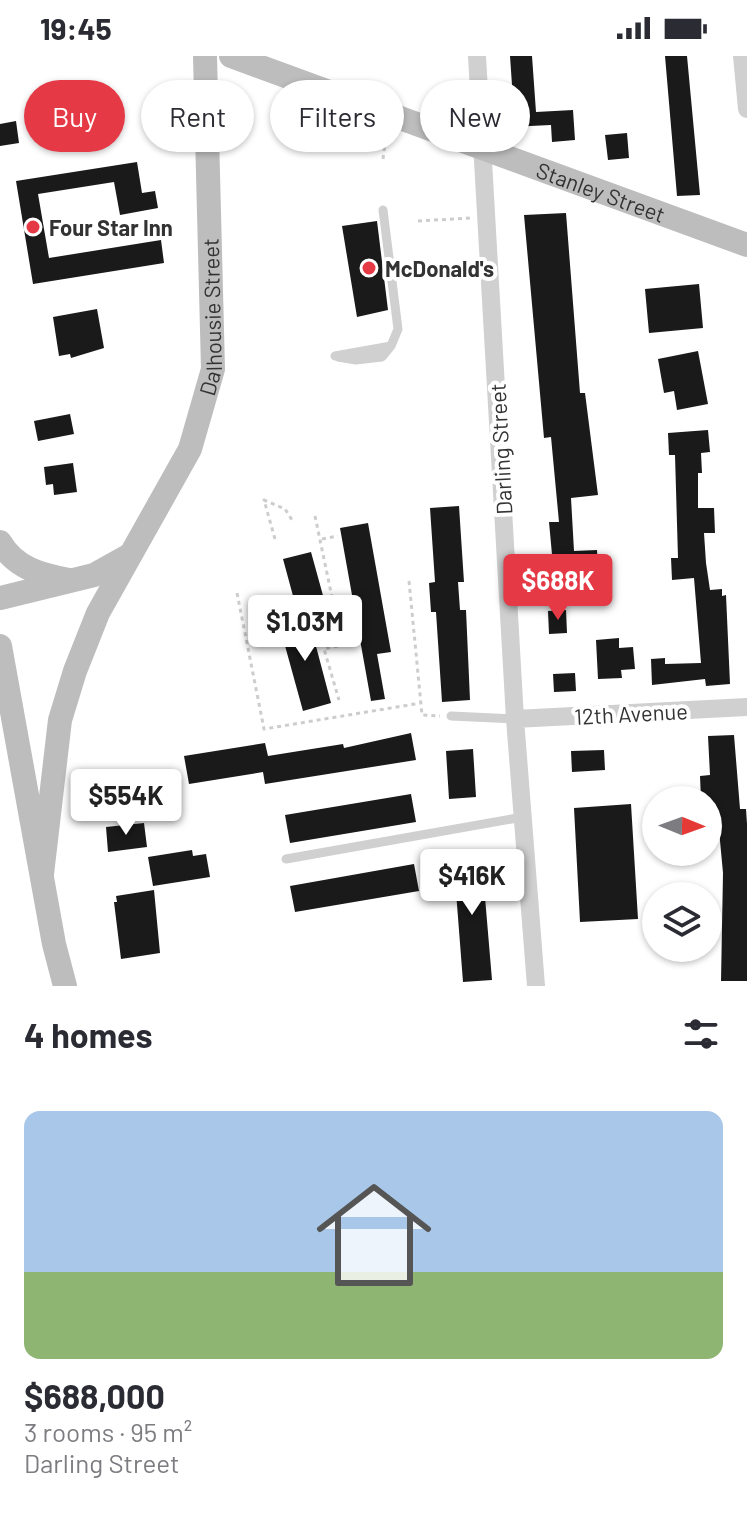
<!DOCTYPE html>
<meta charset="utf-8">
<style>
body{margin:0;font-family:Barlow,sans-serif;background:#f2f2f3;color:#2b2b33;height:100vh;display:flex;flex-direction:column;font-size:30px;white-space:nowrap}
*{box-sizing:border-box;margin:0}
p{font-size:26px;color:#7c7c81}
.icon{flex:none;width:44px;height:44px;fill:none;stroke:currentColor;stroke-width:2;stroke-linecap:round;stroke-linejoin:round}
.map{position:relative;height:930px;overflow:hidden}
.sheet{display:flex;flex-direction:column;background:#fff;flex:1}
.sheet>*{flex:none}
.top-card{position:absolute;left:24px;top:24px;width:700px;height:72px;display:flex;gap:16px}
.needle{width:52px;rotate:91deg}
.fabs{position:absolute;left:642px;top:730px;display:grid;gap:16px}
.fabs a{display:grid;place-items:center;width:80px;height:80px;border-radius:50%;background:#fff;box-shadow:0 2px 6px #0004;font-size:40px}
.price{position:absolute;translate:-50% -68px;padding:0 18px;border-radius:8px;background:#fff;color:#222;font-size:26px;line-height:52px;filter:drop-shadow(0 2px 4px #0008)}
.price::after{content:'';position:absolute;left:50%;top:48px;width:24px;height:18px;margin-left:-12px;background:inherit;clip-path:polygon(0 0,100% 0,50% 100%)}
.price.current{background:#e63946;color:#fff}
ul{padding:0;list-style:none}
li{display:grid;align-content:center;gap:16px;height:424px;padding:0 24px}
li span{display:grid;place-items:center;height:248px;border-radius:16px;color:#555}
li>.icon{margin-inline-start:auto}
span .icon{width:144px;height:144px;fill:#fffc;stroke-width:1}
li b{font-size:34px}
h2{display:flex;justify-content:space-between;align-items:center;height:96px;padding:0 24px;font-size:34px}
.chip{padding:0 28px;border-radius:36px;background:#fff;box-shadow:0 2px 6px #0004;font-size:28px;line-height:72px}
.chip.current{background:#e63946;color:#fff}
.status{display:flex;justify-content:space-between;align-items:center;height:56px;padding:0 40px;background:#fff;direction:ltr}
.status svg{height:22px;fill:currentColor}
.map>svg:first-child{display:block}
.building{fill:#1a1a1a}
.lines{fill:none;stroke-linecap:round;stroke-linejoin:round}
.path{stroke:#cdcdcd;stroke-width:3;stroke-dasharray:4 4;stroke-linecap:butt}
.lane{stroke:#d0d0d0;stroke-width:9}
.street{stroke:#d0d0d0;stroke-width:18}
.secondary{stroke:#bdbdbd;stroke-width:24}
.poi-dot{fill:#e63946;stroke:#fff;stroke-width:3}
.labels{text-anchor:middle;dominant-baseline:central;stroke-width:8;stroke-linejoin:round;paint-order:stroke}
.street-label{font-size:22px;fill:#333;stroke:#fff}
.poi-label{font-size:22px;font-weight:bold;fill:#333;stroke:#fff;text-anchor:start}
</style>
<div class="status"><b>19:45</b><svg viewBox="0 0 49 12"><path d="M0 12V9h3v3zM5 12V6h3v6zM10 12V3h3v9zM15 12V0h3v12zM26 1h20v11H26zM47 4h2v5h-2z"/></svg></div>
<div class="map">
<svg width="747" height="930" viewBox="0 0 747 930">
<rect width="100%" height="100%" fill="#fff"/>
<path class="building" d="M 510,0 L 532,0 L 536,56 L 573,54 L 575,84 L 552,86 L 551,69 L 509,71 L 509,58 L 514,58 Z
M 665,0 L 687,0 L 700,139 L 677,140 Z
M 16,65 L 19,87 L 0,90 L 0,68 Z
M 627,77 L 629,102 L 608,104 L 605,79 Z
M 137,106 L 142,137 L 155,135 L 158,152 L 120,159 L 114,126 L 38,138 L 49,202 L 161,184 L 164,207 L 33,228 L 16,125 Z
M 566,157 L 580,337 L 585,337 L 598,439 L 571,442 L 574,495 L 597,494 L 599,528 L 555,531 L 549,466 L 559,466 L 551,381 L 544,382 L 524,159 Z
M 377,165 L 388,254 L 357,261 L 342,170 Z
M 699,228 L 703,272 L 649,277 L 645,233 Z
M 97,253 L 104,292 L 71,302 L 70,298 L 59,300 L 53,261 Z
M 698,295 L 708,348 L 677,354 L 674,335 L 664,337 L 658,303 Z
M 70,358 L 74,378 L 38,385 L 34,365 Z
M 708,374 L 710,396 L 701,397 L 702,417 L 698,417 L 698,452 L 714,452 L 715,477 L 704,477 L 706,507 L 710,534 L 722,533 L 722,540 L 726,539 L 730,628 L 706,630 L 705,623 L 652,629 L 651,603 L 665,602 L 665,608 L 701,607 L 694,522 L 672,524 L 671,502 L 678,502 L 675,399 L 669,399 L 668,377 Z
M 73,407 L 77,436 L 54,439 L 53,428 L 46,429 L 44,411 Z
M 459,450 L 464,526 L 458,526 L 460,554 L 466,554 L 470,644 L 442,646 L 436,556 L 431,556 L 429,527 L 435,526 L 430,452 Z
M 368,467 L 391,596 L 377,598 L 385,643 L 371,645 L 340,472 Z
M 311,496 L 327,554 L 299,562 L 283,503 Z
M 566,554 L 567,577 L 549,578 L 548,555 Z
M 308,560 L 331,647 L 303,655 L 279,568 Z
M 619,582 L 619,592 L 633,591 L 635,613 L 621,614 L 622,622 L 598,623 L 596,584 Z
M 575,617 L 576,635 L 554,636 L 553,618 Z
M 411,677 L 416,704 L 265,728 L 263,716 L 189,728 L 184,700 L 265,687 L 268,700 L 343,688 L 344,692 Z
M 734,679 L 740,753 L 746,753 L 747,768 L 747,925 L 721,925 L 723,817 L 719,774 L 708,774 L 708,744 L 701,744 L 700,720 L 710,719 L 708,680 Z
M 473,693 L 476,741 L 449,743 L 446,695 Z
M 604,694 L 605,714 L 572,716 L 571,695 Z
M 411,738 L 416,766 L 290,787 L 285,759 Z
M 631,748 L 638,863 L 580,866 L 574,752 Z
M 144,767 L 147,791 L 108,796 L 106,771 Z
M 192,794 L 193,800 L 206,798 L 210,821 L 153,830 L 148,801 Z
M 481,794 L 492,924 L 463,926 L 453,797 Z
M 414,808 L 419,835 L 295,856 L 290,830 Z
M 154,834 L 160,897 L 121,903 L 114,846 L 117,846 L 116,840 Z"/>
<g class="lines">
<path class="path" d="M 383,103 L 386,79
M 418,165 L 471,162
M 315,460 L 342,589 L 324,593 L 339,644
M 275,483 L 264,444 L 285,453 L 292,464
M 322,483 L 338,480
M 409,525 L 422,659 L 440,660
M 237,537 L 264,673 L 421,647"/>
<path class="lane" d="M 335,300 L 391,290 L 398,273 L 383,154
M 338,301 L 356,304 L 382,301 L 391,290
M 451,660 L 515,663
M 286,803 L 523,761"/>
<path class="street" d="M 477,0 L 515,663 L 536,930
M 742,0 L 747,53
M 515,663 L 747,651"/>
<g class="secondary">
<path id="s1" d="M 231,0 L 747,189"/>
<path d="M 0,486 C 15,512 41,519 69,524"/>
<path d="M 0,542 L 94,519 L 128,500"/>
<path d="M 0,590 L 54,888 L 65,930"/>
<path id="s2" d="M 42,818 L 60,664 L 75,615 L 98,557 L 190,393 L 213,313 L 205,0"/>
</g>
</g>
<g class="poi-dot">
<circle cx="33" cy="171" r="8"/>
<circle cx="369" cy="212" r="8"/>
</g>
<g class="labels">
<g class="street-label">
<text stroke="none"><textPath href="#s1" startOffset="394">Stanley Street</textPath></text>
<text stroke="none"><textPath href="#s2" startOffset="592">Dalhousie Street</textPath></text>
<text transform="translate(500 393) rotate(-93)">Darling Street</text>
<text transform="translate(631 657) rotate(-3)">12th Avenue</text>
</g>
<g class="poi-label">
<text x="49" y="171">Four Star Inn</text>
<text x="385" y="212">McDonald's</text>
</g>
</g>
</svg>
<div class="fabs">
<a><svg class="needle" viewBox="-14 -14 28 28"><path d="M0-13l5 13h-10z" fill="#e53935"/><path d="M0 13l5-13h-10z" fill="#7c7c81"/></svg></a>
<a><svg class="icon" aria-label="layers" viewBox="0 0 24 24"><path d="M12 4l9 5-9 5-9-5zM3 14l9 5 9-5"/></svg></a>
</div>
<b class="price current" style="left:558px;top:566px">$688K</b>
<b class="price" style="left:305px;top:607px">$1.03M</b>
<b class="price" style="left:126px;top:781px">$554K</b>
<b class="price" style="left:472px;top:861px">$416K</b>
<div class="top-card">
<a class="chip current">Buy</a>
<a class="chip">Rent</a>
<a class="chip">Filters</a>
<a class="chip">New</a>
</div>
</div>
<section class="sheet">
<h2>4 homes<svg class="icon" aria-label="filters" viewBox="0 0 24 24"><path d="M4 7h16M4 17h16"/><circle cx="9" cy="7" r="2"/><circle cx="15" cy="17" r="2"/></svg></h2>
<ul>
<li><span style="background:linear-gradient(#a9c7e8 65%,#8fb573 0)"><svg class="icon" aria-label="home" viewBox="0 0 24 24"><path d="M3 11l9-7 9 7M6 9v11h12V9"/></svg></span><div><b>$688,000</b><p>3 rooms · 95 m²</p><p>Darling Street</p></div></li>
</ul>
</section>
